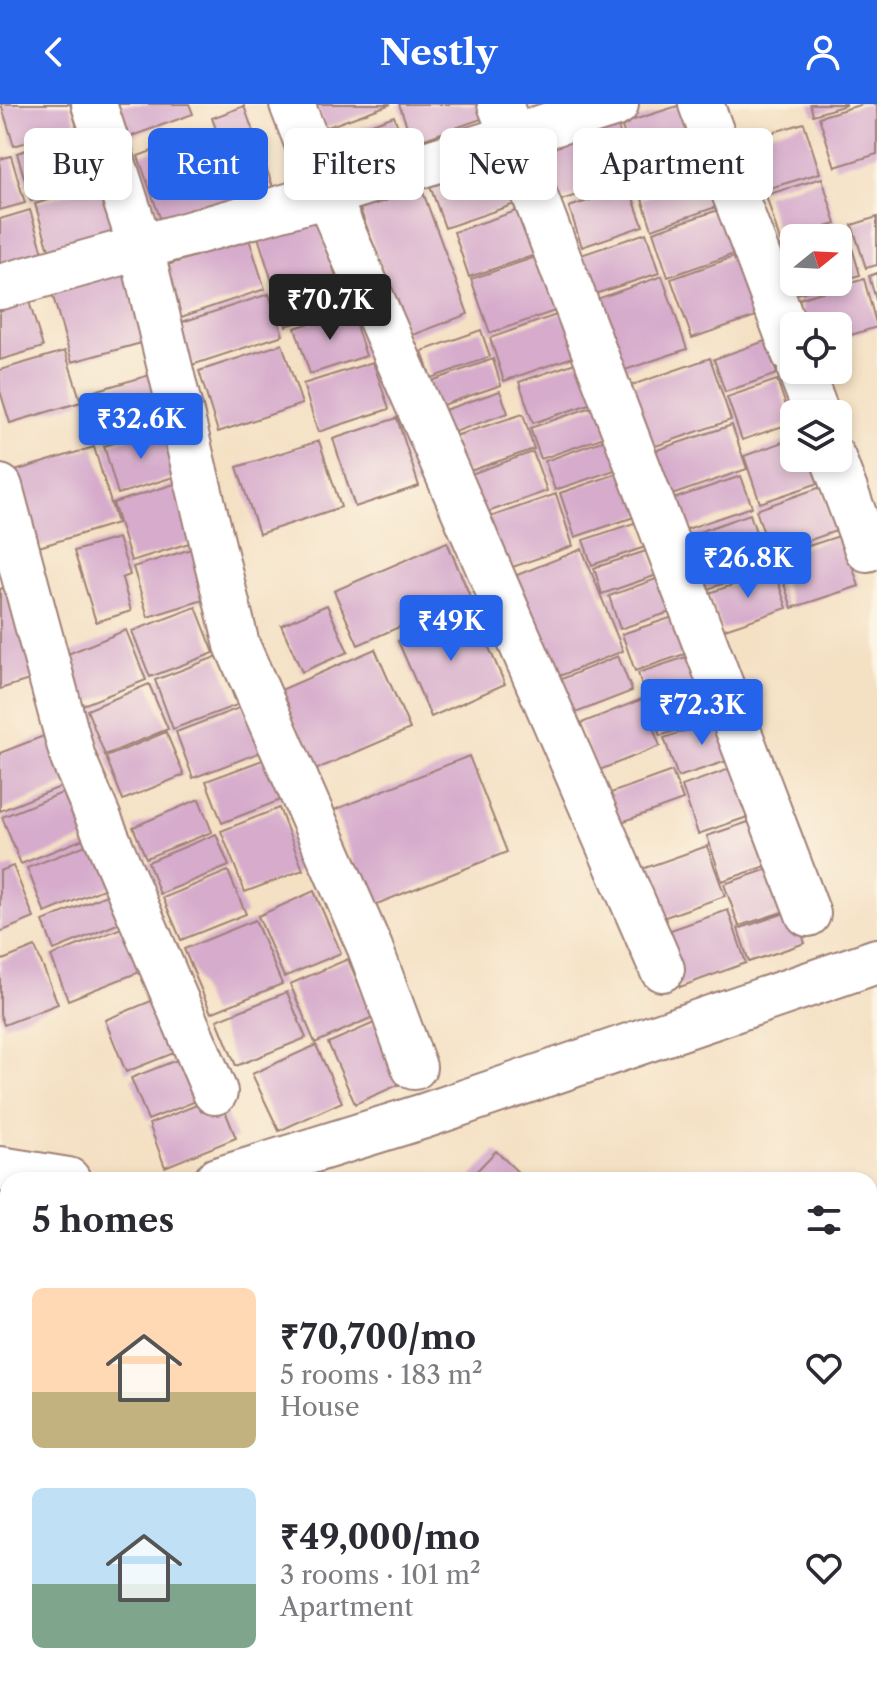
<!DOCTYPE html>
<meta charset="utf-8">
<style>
body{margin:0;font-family:"Libre Caslon Text",serif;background:#f2f2f3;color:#2b2b33;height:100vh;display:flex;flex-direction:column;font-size:30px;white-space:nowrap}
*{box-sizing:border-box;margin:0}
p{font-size:26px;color:#7c7c81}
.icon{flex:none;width:44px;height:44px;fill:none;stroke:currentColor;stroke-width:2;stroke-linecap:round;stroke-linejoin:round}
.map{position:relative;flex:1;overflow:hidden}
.details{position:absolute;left:0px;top:1068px;width:878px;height:512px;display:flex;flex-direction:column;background:#fff;border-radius:24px 24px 0 0;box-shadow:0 4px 12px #0003}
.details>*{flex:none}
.hud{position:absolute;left:24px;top:24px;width:830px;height:72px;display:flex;gap:16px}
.needle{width:52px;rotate:72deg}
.buttons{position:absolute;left:780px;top:120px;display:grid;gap:16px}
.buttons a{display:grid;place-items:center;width:72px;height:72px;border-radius:12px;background:#fff;box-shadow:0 4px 12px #0003;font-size:40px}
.price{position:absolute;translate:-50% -68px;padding:0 18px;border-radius:8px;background:#2563eb;color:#fff;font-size:26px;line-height:52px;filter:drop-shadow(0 2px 4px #0008)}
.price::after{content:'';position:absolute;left:50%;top:48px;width:24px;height:18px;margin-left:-12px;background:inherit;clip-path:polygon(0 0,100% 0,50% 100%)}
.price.selected{background:#222;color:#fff}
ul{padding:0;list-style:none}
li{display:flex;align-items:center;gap:24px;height:200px;padding:0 32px}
li span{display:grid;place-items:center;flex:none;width:224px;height:160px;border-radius:12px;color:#555}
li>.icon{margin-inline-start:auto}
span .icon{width:96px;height:96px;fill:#fffc;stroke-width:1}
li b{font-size:34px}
h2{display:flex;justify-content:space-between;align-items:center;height:96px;padding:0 32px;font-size:34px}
.tag{padding:0 28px;border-radius:12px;background:#fff;box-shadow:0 4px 12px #0003;font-size:28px;line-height:72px}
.tag.selected{background:#2563eb;color:#fff}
header{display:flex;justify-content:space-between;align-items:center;height:104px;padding:0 32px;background:#2563eb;color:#fff;font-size:36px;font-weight:700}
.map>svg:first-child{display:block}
.building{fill:#d6abcc}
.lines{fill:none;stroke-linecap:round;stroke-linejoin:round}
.minor-casing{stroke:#9f8077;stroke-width:48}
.minor{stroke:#fff;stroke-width:44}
</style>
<header><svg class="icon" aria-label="back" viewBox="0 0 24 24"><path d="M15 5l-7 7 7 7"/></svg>Nestly<svg class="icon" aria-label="person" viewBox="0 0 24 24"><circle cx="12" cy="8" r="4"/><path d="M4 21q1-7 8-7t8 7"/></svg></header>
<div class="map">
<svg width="877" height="1580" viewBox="0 0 877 1580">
<rect width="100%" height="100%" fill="#fcf5e5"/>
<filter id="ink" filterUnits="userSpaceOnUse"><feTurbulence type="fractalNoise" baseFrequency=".0125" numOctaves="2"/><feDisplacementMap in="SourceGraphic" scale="16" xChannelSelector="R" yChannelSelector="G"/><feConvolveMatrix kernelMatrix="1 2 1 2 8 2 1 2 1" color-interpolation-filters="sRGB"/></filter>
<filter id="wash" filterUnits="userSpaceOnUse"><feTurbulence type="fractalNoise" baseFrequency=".006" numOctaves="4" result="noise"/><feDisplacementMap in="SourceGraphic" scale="32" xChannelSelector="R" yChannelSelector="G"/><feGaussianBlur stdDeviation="1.8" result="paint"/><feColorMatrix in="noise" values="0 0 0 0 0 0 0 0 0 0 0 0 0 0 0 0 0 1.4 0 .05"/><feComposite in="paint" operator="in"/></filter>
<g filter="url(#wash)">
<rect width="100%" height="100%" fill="#f4e0c3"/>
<g id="blocks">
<path class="building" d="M 1,0 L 70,0 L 77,23 L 14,42 Z
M 117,0 L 189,0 L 193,10 L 129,33 Z
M 316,0 L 391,0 L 325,24 Z
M 399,0 L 482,0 L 487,13 L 413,39 Z
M 684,0 L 700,47 L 638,69 L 621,20 Z
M 810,0 L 846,0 L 846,1 L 813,11 Z
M 863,0 L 877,0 L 877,50 L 835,63 L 819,13 Z
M 244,2 L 273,83 L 241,94 L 212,14 Z
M 394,12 L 404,39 L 345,60 L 336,33 Z
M 804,19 L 820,69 L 763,86 L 747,36 Z
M 617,20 L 637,80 L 629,83 L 643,122 L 582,143 L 569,103 L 599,93 L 578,33 Z
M 211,25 L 236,96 L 163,122 L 138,52 Z
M 81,29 L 96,77 L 31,97 L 17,49 Z
M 575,34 L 593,86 L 558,97 L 541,46 Z
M 11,52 L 25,99 L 0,106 L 0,55 Z
M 698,53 L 703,69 L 647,89 L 640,72 Z
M 502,54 L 518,99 L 445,124 L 429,79 Z
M 711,71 L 722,101 L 652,125 L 642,95 Z
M 822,74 L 836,120 L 780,137 L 766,91 Z
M 100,80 L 115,129 L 50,149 L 35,100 Z
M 421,83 L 468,210 L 408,233 L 360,105 Z
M 724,104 L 740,148 L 668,173 L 653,128 Z
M 522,105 L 538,150 L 469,173 L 454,128 Z
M 30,106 L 44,152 L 0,165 L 0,115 Z
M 877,113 L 877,161 L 866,164 L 852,121 Z
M 317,114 L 346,203 L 286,222 L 258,133 Z
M 846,123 L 860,171 L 838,177 L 838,134 L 812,133 Z
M 646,129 L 659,169 L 595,190 L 581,151 Z
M 249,135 L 265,185 L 175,215 L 158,164 Z
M 794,139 L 794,178 L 834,179 L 794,191 L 779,143 Z
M 742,150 L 762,210 L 692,234 L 671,175 Z
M 542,151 L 561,205 L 490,229 L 471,175 Z
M 126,169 L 145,238 L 72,258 L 52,189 Z
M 877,169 L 877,196 L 876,196 L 869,172 Z
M 662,172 L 687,245 L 619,268 L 594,196 Z
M 864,175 L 877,223 L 838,235 L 838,222 L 807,222 L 799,195 Z
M 269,190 L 283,231 L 189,262 L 176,220 Z
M 27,191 L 43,243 L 0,256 L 0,199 Z
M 351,206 L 366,252 L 310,270 L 295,224 Z
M 565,208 L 579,251 L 504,277 L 490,234 Z
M 481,226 L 490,253 L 431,274 L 422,247 Z
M 765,237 L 777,270 L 725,288 L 714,255 Z
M 282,240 L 302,300 L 218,328 L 199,267 Z
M 65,247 L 81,298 L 10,319 L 0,287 L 0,266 Z
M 710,254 L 731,316 L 650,344 L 629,282 Z
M 493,255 L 501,281 L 437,303 L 428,278 Z
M 584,256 L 598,297 L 533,319 L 519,278 Z
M 373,258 L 389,305 L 318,328 L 303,280 Z
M 150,271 L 164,317 L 97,336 L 84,290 Z
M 777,276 L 792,319 L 742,336 L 727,293 Z
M 500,287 L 508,309 L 446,331 L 439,308 Z
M 600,300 L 610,331 L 541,355 L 530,324 Z
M 523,310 L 534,345 L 464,369 L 452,333 Z
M 397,314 L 419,382 L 355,403 L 333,335 Z
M 732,321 L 747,365 L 669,392 L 654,347 Z
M 164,324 L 177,372 L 118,390 L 104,342 Z
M 610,334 L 621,364 L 555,386 L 545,357 Z
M 794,334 L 794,354 L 820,354 L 828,376 L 760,399 L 744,352 Z
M 319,337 L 341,403 L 259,430 L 237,363 Z
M 94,343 L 117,419 L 39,443 L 15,367 Z
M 533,348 L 547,387 L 482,410 L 468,371 Z
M 628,366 L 643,410 L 575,433 L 560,389 Z
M 741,372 L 752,403 L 681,427 L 670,396 Z
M 181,378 L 199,436 L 131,457 L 113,399 Z
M 821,383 L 836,427 L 771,450 L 756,406 Z
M 556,390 L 573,442 L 504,466 L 487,414 Z
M 750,410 L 768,464 L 705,486 L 687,432 Z
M 637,418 L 645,443 L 592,461 L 583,436 Z
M 842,431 L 859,482 L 792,504 L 775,453 Z
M 118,434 L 130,471 L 122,474 L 131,507 L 96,518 L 74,447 Z
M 447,438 L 470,492 L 358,541 L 334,487 Z
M 201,442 L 216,492 L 148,513 L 133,463 Z
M 582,445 L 623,547 L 552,575 L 512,473 Z
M 649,446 L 657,471 L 602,490 L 594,464 Z
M 774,467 L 787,504 L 722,526 L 709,489 Z
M 667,471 L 679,505 L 620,525 L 609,492 Z
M 12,481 L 39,573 L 0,585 L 0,485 Z
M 327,501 L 348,548 L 302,568 L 281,521 Z
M 196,503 L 214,549 L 150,573 L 132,527 Z
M 472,505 L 505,580 L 431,613 L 398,537 Z
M 688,508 L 699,545 L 635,567 L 622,530 Z
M 126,526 L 146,576 L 78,603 L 58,554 Z
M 375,545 L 410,625 L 315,666 L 281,586 Z
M 701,548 L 712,578 L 648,600 L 638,569 Z
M 218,552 L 237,601 L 173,625 L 155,576 Z
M 618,552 L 632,587 L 573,610 L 559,576 Z
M 149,580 L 168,625 L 105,651 L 87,606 Z
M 714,580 L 724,610 L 660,632 L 650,602 Z
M 642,595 L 660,642 L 597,667 L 579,620 Z
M 244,602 L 261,648 L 193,674 L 176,628 Z
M 725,613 L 739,653 L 678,673 L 664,634 Z
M 54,628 L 73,678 L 0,707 L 0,649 Z
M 166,628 L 184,671 L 123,696 L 106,653 Z
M 469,652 L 507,748 L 372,802 L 334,706 Z
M 268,654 L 283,695 L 222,719 L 206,677 Z
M 746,659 L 762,708 L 698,730 L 682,682 Z
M 672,667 L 683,696 L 619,719 L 608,690 Z
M 77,683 L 96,730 L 21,760 L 2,713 Z
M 199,695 L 212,728 L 146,754 L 133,723 Z
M 279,704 L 303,766 L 245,788 L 221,727 Z
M 766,712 L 781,757 L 722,777 L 707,732 Z
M 216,730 L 229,762 L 160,790 L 148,758 Z
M 101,735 L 118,779 L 45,809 L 27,764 Z
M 707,742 L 725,792 L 657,816 L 639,766 Z
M 786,759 L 801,802 L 739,822 L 724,780 Z
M 13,762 L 34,814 L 0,828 L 0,767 Z
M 228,767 L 246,810 L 181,836 L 163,794 Z
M 121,785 L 132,814 L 54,846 L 43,817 Z
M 314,787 L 341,849 L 284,873 L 258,812 Z
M 728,806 L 746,859 L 680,883 L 662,829 Z
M 794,806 L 805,839 L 749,858 L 738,825 Z
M 255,816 L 282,880 L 211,909 L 184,845 Z
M 129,821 L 147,865 L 68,896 L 51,852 Z
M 35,843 L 58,900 L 4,921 L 0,910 L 0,857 Z
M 348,855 L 373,913 L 315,939 L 290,880 Z
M 287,888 L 306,934 L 236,962 L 217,916 Z
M 168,890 L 189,943 L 126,968 L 105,916 Z
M 381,916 L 407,977 L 355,1000 L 328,939 Z
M 316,941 L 342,998 L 279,1027 L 252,970 Z
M 192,950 L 209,992 L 148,1016 L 131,974 Z
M 219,992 L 236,1034 L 165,1063 L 149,1020 Z
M 496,1047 L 526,1076 L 468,1076 Z
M 877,1134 L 877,1296 L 870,1290 L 870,1142 Z
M 0,1235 L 8,1242 L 8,1521 L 0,1514 Z
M 870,1408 L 877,1414 L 877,1580 L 619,1580 L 610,1572 L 870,1572 Z
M 64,1572 L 137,1572 L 129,1580 L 72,1580 Z
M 241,1572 L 406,1572 L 415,1580 L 234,1580 Z"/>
</g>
</g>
<g filter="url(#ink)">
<use href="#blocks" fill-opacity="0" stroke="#9f8077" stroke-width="2"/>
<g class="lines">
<defs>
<path id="minor" d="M 94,0 L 141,144 L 237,541 L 370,844 L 414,963
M 292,0 L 327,91 L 662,865
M 500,0 L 808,810
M 701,0 L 794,249
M 0,183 L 327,91 L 616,0
M 800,266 L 817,310
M 833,354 L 867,445
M 0,383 L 73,654 L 215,988
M 0,1065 L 68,1076
M 217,1076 L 424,1012 L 877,857
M 0,1173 L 8,1180
M 870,1311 L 877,1318
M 457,1572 L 466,1580"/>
</defs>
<use href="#minor" class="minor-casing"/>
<use href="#minor" class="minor"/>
</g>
</g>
</svg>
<div class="buttons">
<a><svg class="needle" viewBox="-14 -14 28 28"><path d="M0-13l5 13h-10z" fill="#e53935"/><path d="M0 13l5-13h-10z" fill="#7c7c81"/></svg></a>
<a><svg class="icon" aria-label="locate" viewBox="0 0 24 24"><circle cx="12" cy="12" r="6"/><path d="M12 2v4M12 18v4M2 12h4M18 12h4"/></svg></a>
<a><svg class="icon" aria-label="layers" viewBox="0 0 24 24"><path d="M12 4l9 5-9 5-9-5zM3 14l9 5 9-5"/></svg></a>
</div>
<b class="price selected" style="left:330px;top:238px">₹70.7K</b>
<b class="price" style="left:141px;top:357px">₹32.6K</b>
<b class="price" style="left:748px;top:496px">₹26.8K</b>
<b class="price" style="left:451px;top:559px">₹49K</b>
<b class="price" style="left:702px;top:643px">₹72.3K</b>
<div class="hud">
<a class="tag">Buy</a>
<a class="tag selected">Rent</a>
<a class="tag">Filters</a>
<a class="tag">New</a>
<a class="tag">Apartment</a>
</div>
<section class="details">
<h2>5 homes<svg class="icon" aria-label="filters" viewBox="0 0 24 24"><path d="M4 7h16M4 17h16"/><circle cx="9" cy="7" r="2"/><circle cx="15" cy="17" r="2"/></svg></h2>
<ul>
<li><span style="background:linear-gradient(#ffd9b3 65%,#c2b280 0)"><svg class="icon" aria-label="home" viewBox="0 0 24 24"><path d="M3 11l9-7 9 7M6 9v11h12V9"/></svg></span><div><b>₹70,700/mo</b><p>5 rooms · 183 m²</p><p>House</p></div><svg class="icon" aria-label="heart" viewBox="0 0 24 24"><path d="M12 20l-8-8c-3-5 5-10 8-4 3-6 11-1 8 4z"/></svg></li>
<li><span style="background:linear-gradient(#bfe0f5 60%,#7fa58c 0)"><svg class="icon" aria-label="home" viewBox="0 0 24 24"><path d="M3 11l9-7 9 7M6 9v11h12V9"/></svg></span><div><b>₹49,000/mo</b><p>3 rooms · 101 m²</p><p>Apartment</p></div><svg class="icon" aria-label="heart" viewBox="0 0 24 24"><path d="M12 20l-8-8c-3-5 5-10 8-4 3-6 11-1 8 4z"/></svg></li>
</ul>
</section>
</div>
